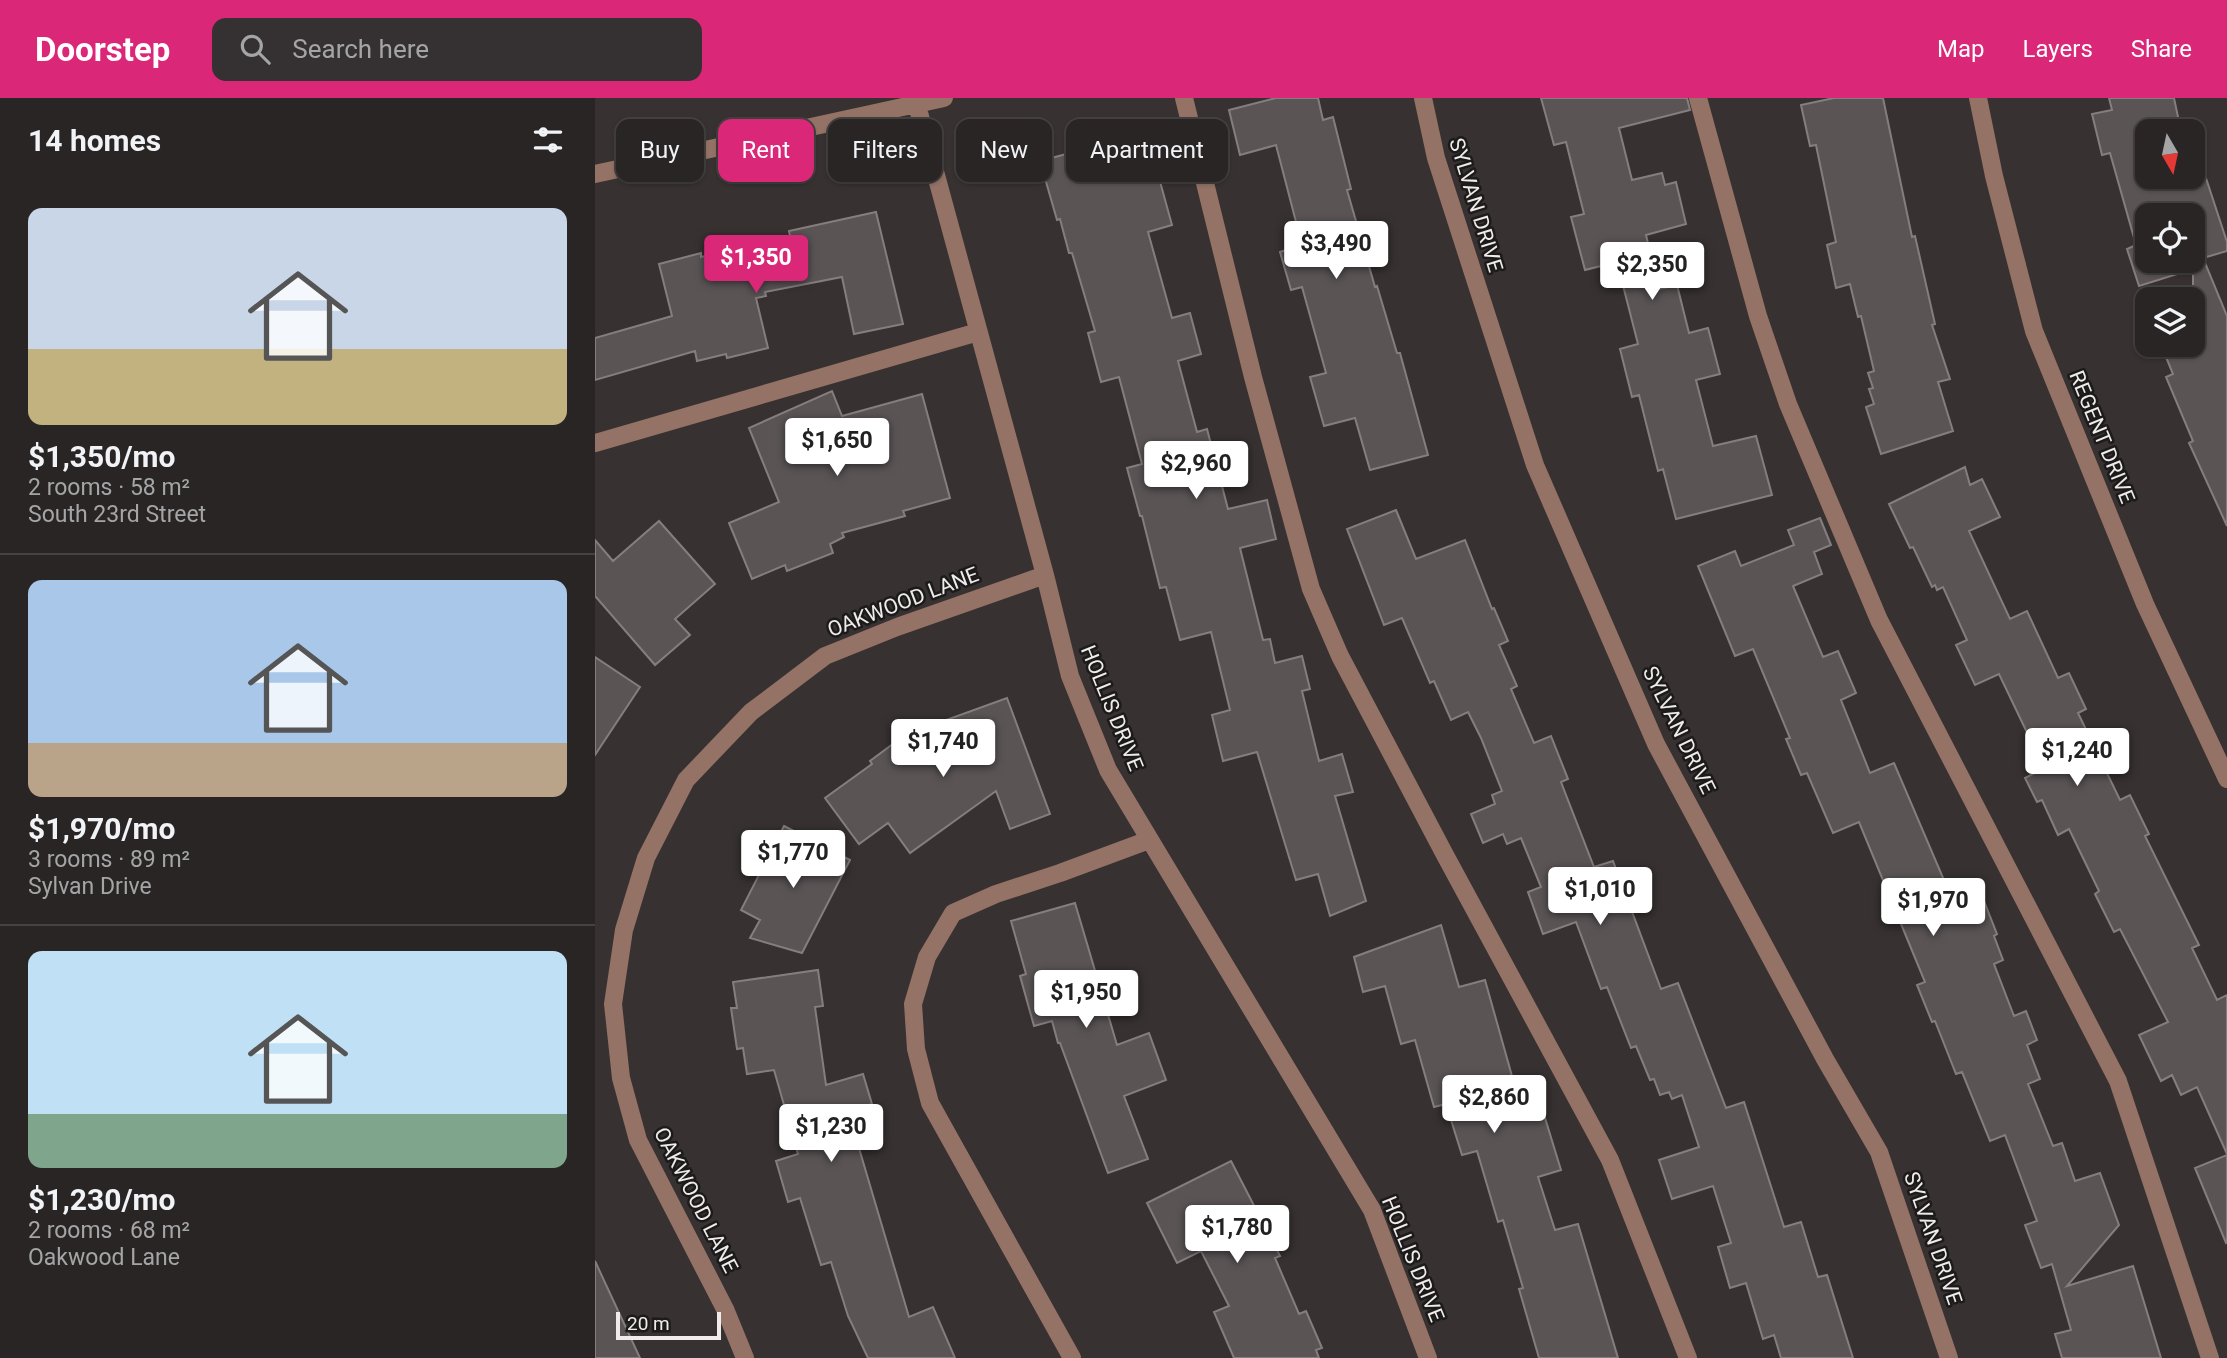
<!DOCTYPE html>
<meta charset="utf-8">
<style>
body{margin:0;font-family:Roboto,sans-serif;background:#353132;color:#f1f3f6;height:100vh;display:flex;flex-direction:column;font-size:26px;white-space:nowrap}
*{box-sizing:border-box;margin:0}
p{font-size:23px;color:#a5a5a7}
.icon{flex:none;width:38px;height:38px;fill:none;stroke:currentColor;stroke-width:2;stroke-linecap:round;stroke-linejoin:round}
.map{position:relative;flex:1;overflow:hidden}
.drawer{display:flex;flex-direction:column;background:#292525;width:595px}
.drawer>*{flex:none}
.hud{position:absolute;left:21px;top:21px;width:665px;height:63px;display:flex;gap:14px}
.needle{width:46px;rotate:171deg}
.buttons{position:absolute;left:1540px;top:21px;display:grid;gap:14px}
.buttons a{display:grid;place-items:center;width:70px;height:70px;border-radius:14px;background:#292525;box-shadow:0 2px 5px #0004,0 0 0 2px #454242;font-size:35px}
.scale{position:absolute;left:21px;bottom:18px;width:105px;box-sizing:border-box;padding-left:7px;border:4px solid #f0ecec;border-top:0;font-size:19px;line-height:24px;white-space:nowrap;color:#f0ecec;-webkit-text-stroke:5px #1c1a1a;paint-order:stroke}
.price{position:absolute;translate:-50% -60px;padding:0 16px;border-radius:7px;background:#fff;color:#222;font-size:23px;line-height:46px;filter:drop-shadow(0 2px 4px #0008)}
.price::after{content:'';position:absolute;left:50%;top:42px;width:21px;height:16px;margin-left:-10px;background:inherit;clip-path:polygon(0 0,100% 0,50% 100%)}
.price.selected{background:#db2777;color:#fff}
ul{padding:0;list-style:none}
li{display:grid;align-content:center;gap:14px;height:371px;padding:0 28px}
li+li{border-top:2px solid #454242}
li span{display:grid;place-items:center;height:217px;border-radius:14px;color:#555}
li>.icon{margin-inline-start:auto}
span .icon{width:126px;height:126px;fill:#fffc;stroke-width:1}
li b{font-size:30px}
h2{display:flex;justify-content:space-between;align-items:center;height:84px;padding:0 28px;font-size:30px}
.chip{padding:0 24px;border-radius:14px;background:#292525;box-shadow:0 2px 5px #0004,0 0 0 2px #454242;font-size:24px;line-height:63px}
.chip.selected{background:#db2777;color:#fff}
header{display:flex;align-items:center;gap:42px;box-sizing:border-box;height:98px;padding:0 35px;background:#db2777;color:#fff}
header strong{font-size:33px}
nav{display:flex;gap:38px;margin-inline-start:auto;font-size:24px}
.search{width:490px;height:63px;background:#353132;display:flex;align-items:center;gap:18px;box-sizing:border-box;padding:0 24px;border-radius:14px;color:#a5a5a7;font-size:26px}
main{display:flex;flex:1;min-height:0}
.map>svg:first-child{display:block}
.building{fill:#5a5455;stroke:#857e7f;stroke-width:2;fill-rule:evenodd}
.lines{fill:none;stroke-linecap:round;stroke-linejoin:round}
.minor{stroke:#947265;stroke-width:18}
.labels{text-anchor:middle;dominant-baseline:central;stroke-width:5;stroke-linejoin:round;paint-order:stroke}
.street-label{font-size:21px;fill:#f0ecec;stroke:#1c1a1a}
</style>
<header>
<strong>Doorstep</strong>
<div class="search"><svg class="icon" aria-label="search" viewBox="0 0 24 24"><circle cx="10" cy="10" r="6"/><path d="M15 15l6 6"/></svg>Search here</div>
<nav><a>Map</a><a>Layers</a><a>Share</a></nav>
</header>
<main>
<section class="drawer">
<h2>14 homes<svg class="icon" aria-label="filters" viewBox="0 0 24 24"><path d="M4 7h16M4 17h16"/><circle cx="9" cy="7" r="2"/><circle cx="15" cy="17" r="2"/></svg></h2>
<ul>
<li><span style="background:linear-gradient(#c9d6e8 65%,#c2b280 0)"><svg class="icon" aria-label="home" viewBox="0 0 24 24"><path d="M3 11l9-7 9 7M6 9v11h12V9"/></svg></span><div><b>$1,350/mo</b><p>2 rooms · 58 m²</p><p>South 23rd Street</p></div></li>
<li><span style="background:linear-gradient(#a9c7e8 75%,#b9a48a 0)"><svg class="icon" aria-label="home" viewBox="0 0 24 24"><path d="M3 11l9-7 9 7M6 9v11h12V9"/></svg></span><div><b>$1,970/mo</b><p>3 rooms · 89 m²</p><p>Sylvan Drive</p></div></li>
<li><span style="background:linear-gradient(#bfe0f5 75%,#7fa58c 0)"><svg class="icon" aria-label="home" viewBox="0 0 24 24"><path d="M3 11l9-7 9 7M6 9v11h12V9"/></svg></span><div><b>$1,230/mo</b><p>2 rooms · 68 m²</p><p>Oakwood Lane</p></div></li>
</ul>
</section>
<div class="map">
<svg width="1632" height="1260" viewBox="0 0 1632 1260">
<rect width="100%" height="100%" fill="#373131"/>
<path class="building" d="M 681,0 L 723,0 L 728,22 L 738,19 L 756,91 L 752,92 L 780,189 L 782,188 L 802,255 L 805,255 L 833,357 L 775,372 L 760,320 L 729,328 L 715,279 L 731,275 L 707,189 L 696,192 L 685,154 L 707,147 L 681,47 L 645,57 L 634,12 Z
M 946,0 L 1092,0 L 1095,12 L 1024,30 L 1037,82 L 1067,75 L 1070,87 L 1081,84 L 1091,126 L 1051,137 L 1064,191 L 1082,187 L 1094,235 L 1113,230 L 1125,276 L 1101,282 L 1118,348 L 1161,338 L 1177,397 L 1081,421 L 1068,371 L 1063,373 L 1044,297 L 1037,299 L 1025,251 L 1043,246 L 1022,164 L 990,172 L 976,119 L 989,116 L 971,44 L 959,47 Z
M 1239,0 L 1288,0 L 1317,139 L 1320,138 L 1340,226 L 1337,227 L 1355,281 L 1343,284 L 1358,333 L 1286,356 L 1271,309 L 1279,306 L 1274,291 L 1278,290 L 1273,275 L 1279,273 L 1266,218 L 1263,219 L 1255,186 L 1241,190 L 1232,147 L 1241,144 L 1221,47 L 1215,48 L 1206,7 Z
M 1514,0 L 1579,0 L 1586,33 L 1552,33 L 1552,79 L 1598,79 L 1598,71 L 1607,68 L 1632,144 L 1632,153 L 1608,160 L 1632,218 L 1632,428 L 1594,345 L 1598,343 L 1571,279 L 1578,276 L 1566,247 L 1598,247 L 1598,171 L 1544,188 L 1532,151 L 1541,147 L 1515,55 L 1507,57 L 1497,16 L 1517,12 ZM 1552,117 L 1598,117 L 1598,163 L 1552,163 Z
M 553,40 L 577,127 L 553,134 L 577,220 L 595,215 L 606,256 L 583,263 L 602,334 L 612,331 L 633,411 L 672,402 L 681,441 L 645,450 L 668,542 L 675,541 L 680,565 L 707,558 L 715,591 L 707,593 L 724,663 L 747,656 L 758,694 L 740,698 L 771,803 L 735,818 L 723,776 L 701,782 L 662,654 L 628,663 L 617,617 L 635,612 L 616,534 L 585,542 L 571,489 L 565,490 L 547,418 L 545,418 L 532,370 L 547,366 L 524,279 L 506,284 L 493,235 L 500,233 L 477,155 L 474,155 L 465,121 L 462,122 L 445,63 L 498,49 L 500,55 Z
M 281,114 L 308,226 L 259,236 L 247,179 L 170,194 L 171,198 L 161,200 L 173,250 L 132,260 L 131,256 L 102,263 L 100,253 L 0,282 L 0,240 L 77,218 L 64,166 L 106,155 L 106,159 L 141,151 L 142,157 L 196,143 L 194,133 Z
M 237,293 L 247,318 L 327,296 L 355,400 L 308,413 L 310,418 L 247,435 L 249,439 L 235,446 L 238,455 L 192,473 L 190,467 L 157,481 L 134,425 L 184,404 L 154,330 Z
M 1370,369 L 1375,387 L 1387,381 L 1405,419 L 1374,433 L 1415,521 L 1432,513 L 1463,580 L 1474,575 L 1491,611 L 1483,615 L 1525,702 L 1535,697 L 1554,736 L 1550,738 L 1604,847 L 1597,850 L 1622,902 L 1632,897 L 1632,1056 L 1602,989 L 1586,997 L 1577,977 L 1566,983 L 1544,937 L 1573,924 L 1525,831 L 1519,834 L 1500,796 L 1504,793 L 1474,731 L 1463,737 L 1447,702 L 1442,704 L 1430,680 L 1449,670 L 1404,576 L 1380,587 L 1361,547 L 1372,542 L 1348,489 L 1342,492 L 1340,487 L 1337,489 L 1318,449 L 1315,450 L 1294,406 Z
M 801,412 L 821,461 L 870,442 L 897,511 L 899,510 L 913,543 L 904,547 L 922,588 L 916,591 L 939,645 L 956,638 L 973,681 L 966,684 L 999,769 L 1018,763 L 1066,891 L 1083,885 L 1131,1010 L 1149,1004 L 1189,1129 L 1206,1124 L 1223,1179 L 1232,1177 L 1258,1260 L 1186,1260 L 1179,1237 L 1168,1241 L 1151,1185 L 1135,1190 L 1123,1149 L 1136,1145 L 1118,1088 L 1077,1101 L 1064,1062 L 1104,1049 L 1087,997 L 1077,1001 L 1074,994 L 1065,997 L 1059,981 L 1055,982 L 1041,948 L 1036,950 L 1012,889 L 1006,891 L 981,824 L 948,836 L 933,794 L 946,789 L 926,740 L 912,746 L 908,736 L 888,745 L 876,716 L 900,706 L 897,697 L 907,693 L 886,640 L 873,614 L 856,622 L 839,583 L 835,585 L 807,520 L 789,527 L 752,431 Z
M 1225,420 L 1236,447 L 1219,454 L 1227,476 L 1198,488 L 1228,559 L 1243,553 L 1261,595 L 1246,602 L 1275,675 L 1299,665 L 1360,808 L 1387,798 L 1402,836 L 1399,838 L 1408,862 L 1399,866 L 1419,918 L 1431,913 L 1442,942 L 1432,947 L 1445,981 L 1433,986 L 1458,1048 L 1467,1045 L 1480,1083 L 1505,1075 L 1524,1127 L 1472,1188 L 1538,1168 L 1566,1260 L 1467,1260 L 1460,1236 L 1476,1232 L 1457,1166 L 1446,1170 L 1430,1127 L 1442,1123 L 1410,1037 L 1395,1043 L 1367,974 L 1361,976 L 1340,923 L 1337,924 L 1322,887 L 1330,884 L 1264,724 L 1238,735 L 1212,675 L 1206,677 L 1191,641 L 1195,640 L 1158,551 L 1140,558 L 1103,468 L 1140,453 L 1146,468 L 1199,447 L 1193,432 Z
M 64,423 L 120,486 L 80,521 L 95,537 L 60,567 L 0,498 L 0,442 L 18,463 Z
M 0,559 L 45,589 L 0,657 Z
M 412,600 L 455,716 L 415,731 L 401,693 L 315,755 L 293,725 L 264,746 L 230,700 L 277,666 L 275,663 L 310,637 Z
M 189,728 L 255,762 L 207,855 L 155,840 L 165,822 L 146,812 Z
M 480,805 L 522,947 L 554,935 L 571,982 L 529,998 L 553,1061 L 513,1075 L 465,945 L 463,945 L 457,923 L 439,928 L 425,878 L 431,876 L 416,823 Z
M 846,827 L 864,889 L 890,882 L 924,1003 L 943,997 L 966,1072 L 943,1079 L 960,1132 L 983,1126 L 1023,1260 L 944,1260 L 924,1191 L 928,1190 L 908,1122 L 903,1124 L 882,1053 L 867,1057 L 851,1006 L 839,1009 L 820,942 L 806,946 L 790,888 L 768,894 L 759,859 Z
M 223,872 L 228,908 L 220,909 L 231,987 L 268,976 L 277,1006 L 253,1013 L 314,1219 L 338,1209 L 360,1260 L 273,1260 L 253,1218 L 236,1164 L 226,1167 L 205,1100 L 193,1104 L 181,1063 L 203,1056 L 179,972 L 152,976 L 148,950 L 142,951 L 136,910 L 142,910 L 138,884 Z
M 1632,1057 L 1632,1144 L 1631,1145 L 1600,1070 Z
M 636,1063 L 685,1158 L 680,1160 L 704,1216 L 711,1213 L 727,1250 L 721,1252 L 724,1260 L 639,1260 L 619,1214 L 634,1208 L 606,1153 L 582,1165 L 552,1105 Z
M 0,1163 L 45,1260 L 0,1260 Z"/>
<g class="lines">
<path class="minor" d="M 320,0 L 450,477 L 475,578 L 513,672 L 777,1112 L 833,1260
M 589,0 L 658,279 L 716,491 L 745,558 L 850,757 L 1015,1062 L 1093,1260
M 828,0 L 841,60 L 940,367 L 1061,646 L 1230,961 L 1284,1054 L 1354,1260
M 1103,0 L 1163,218 L 1193,306 L 1284,522 L 1523,983 L 1615,1260
M 1383,0 L 1399,78 L 1439,233 L 1550,506 L 1632,681
M 0,76 L 349,0
M 0,345 L 383,234
M 150,1260 L 130,1211 L 43,1042 L 26,980 L 18,906 L 29,832 L 51,760 L 91,682 L 156,614 L 230,558 L 302,529 L 450,477
M 477,1260 L 335,1005 L 321,951 L 318,906 L 332,859 L 358,815 L 401,796 L 465,775 L 554,742"/>
</g>
<g class="labels">
<g class="street-label">
<text transform="translate(881 107) rotate(73)">SYLVAN DRIVE</text>
<text transform="translate(1507 339) rotate(68)">REGENT DRIVE</text>
<text transform="translate(308 504) rotate(-21)">OAKWOOD LANE</text>
<text transform="translate(517 610) rotate(68)">HOLLIS DRIVE</text>
<text transform="translate(1084 632) rotate(64)">SYLVAN DRIVE</text>
<text transform="translate(101 1102) rotate(63)">OAKWOOD LANE</text>
<text transform="translate(1338 1140) rotate(71)">SYLVAN DRIVE</text>
<text transform="translate(818 1161) rotate(68)">HOLLIS DRIVE</text>
</g>
</g>
</svg>
<div class="buttons">
<a><svg class="needle" viewBox="-14 -14 28 28"><path d="M0-13l5 13h-10z" fill="#e53935"/><path d="M0 13l5-13h-10z" fill="#a5a5a7"/></svg></a>
<a><svg class="icon" aria-label="locate" viewBox="0 0 24 24"><circle cx="12" cy="12" r="6"/><path d="M12 2v4M12 18v4M2 12h4M18 12h4"/></svg></a>
<a><svg class="icon" aria-label="layers" viewBox="0 0 24 24"><path d="M12 4l9 5-9 5-9-5zM3 14l9 5 9-5"/></svg></a>
</div>
<div class="scale">20 m</div>
<b class="price" style="left:741px;top:183px">$3,490</b>
<b class="price selected" style="left:161px;top:197px">$1,350</b>
<b class="price" style="left:1057px;top:204px">$2,350</b>
<b class="price" style="left:242px;top:380px">$1,650</b>
<b class="price" style="left:601px;top:403px">$2,960</b>
<b class="price" style="left:348px;top:681px">$1,740</b>
<b class="price" style="left:1482px;top:690px">$1,240</b>
<b class="price" style="left:198px;top:792px">$1,770</b>
<b class="price" style="left:1005px;top:829px">$1,010</b>
<b class="price" style="left:1338px;top:840px">$1,970</b>
<b class="price" style="left:491px;top:932px">$1,950</b>
<b class="price" style="left:899px;top:1037px">$2,860</b>
<b class="price" style="left:236px;top:1066px">$1,230</b>
<b class="price" style="left:642px;top:1167px">$1,780</b>
<div class="hud">
<a class="chip">Buy</a>
<a class="chip selected">Rent</a>
<a class="chip">Filters</a>
<a class="chip">New</a>
<a class="chip">Apartment</a>
</div>
</div>
</main>
